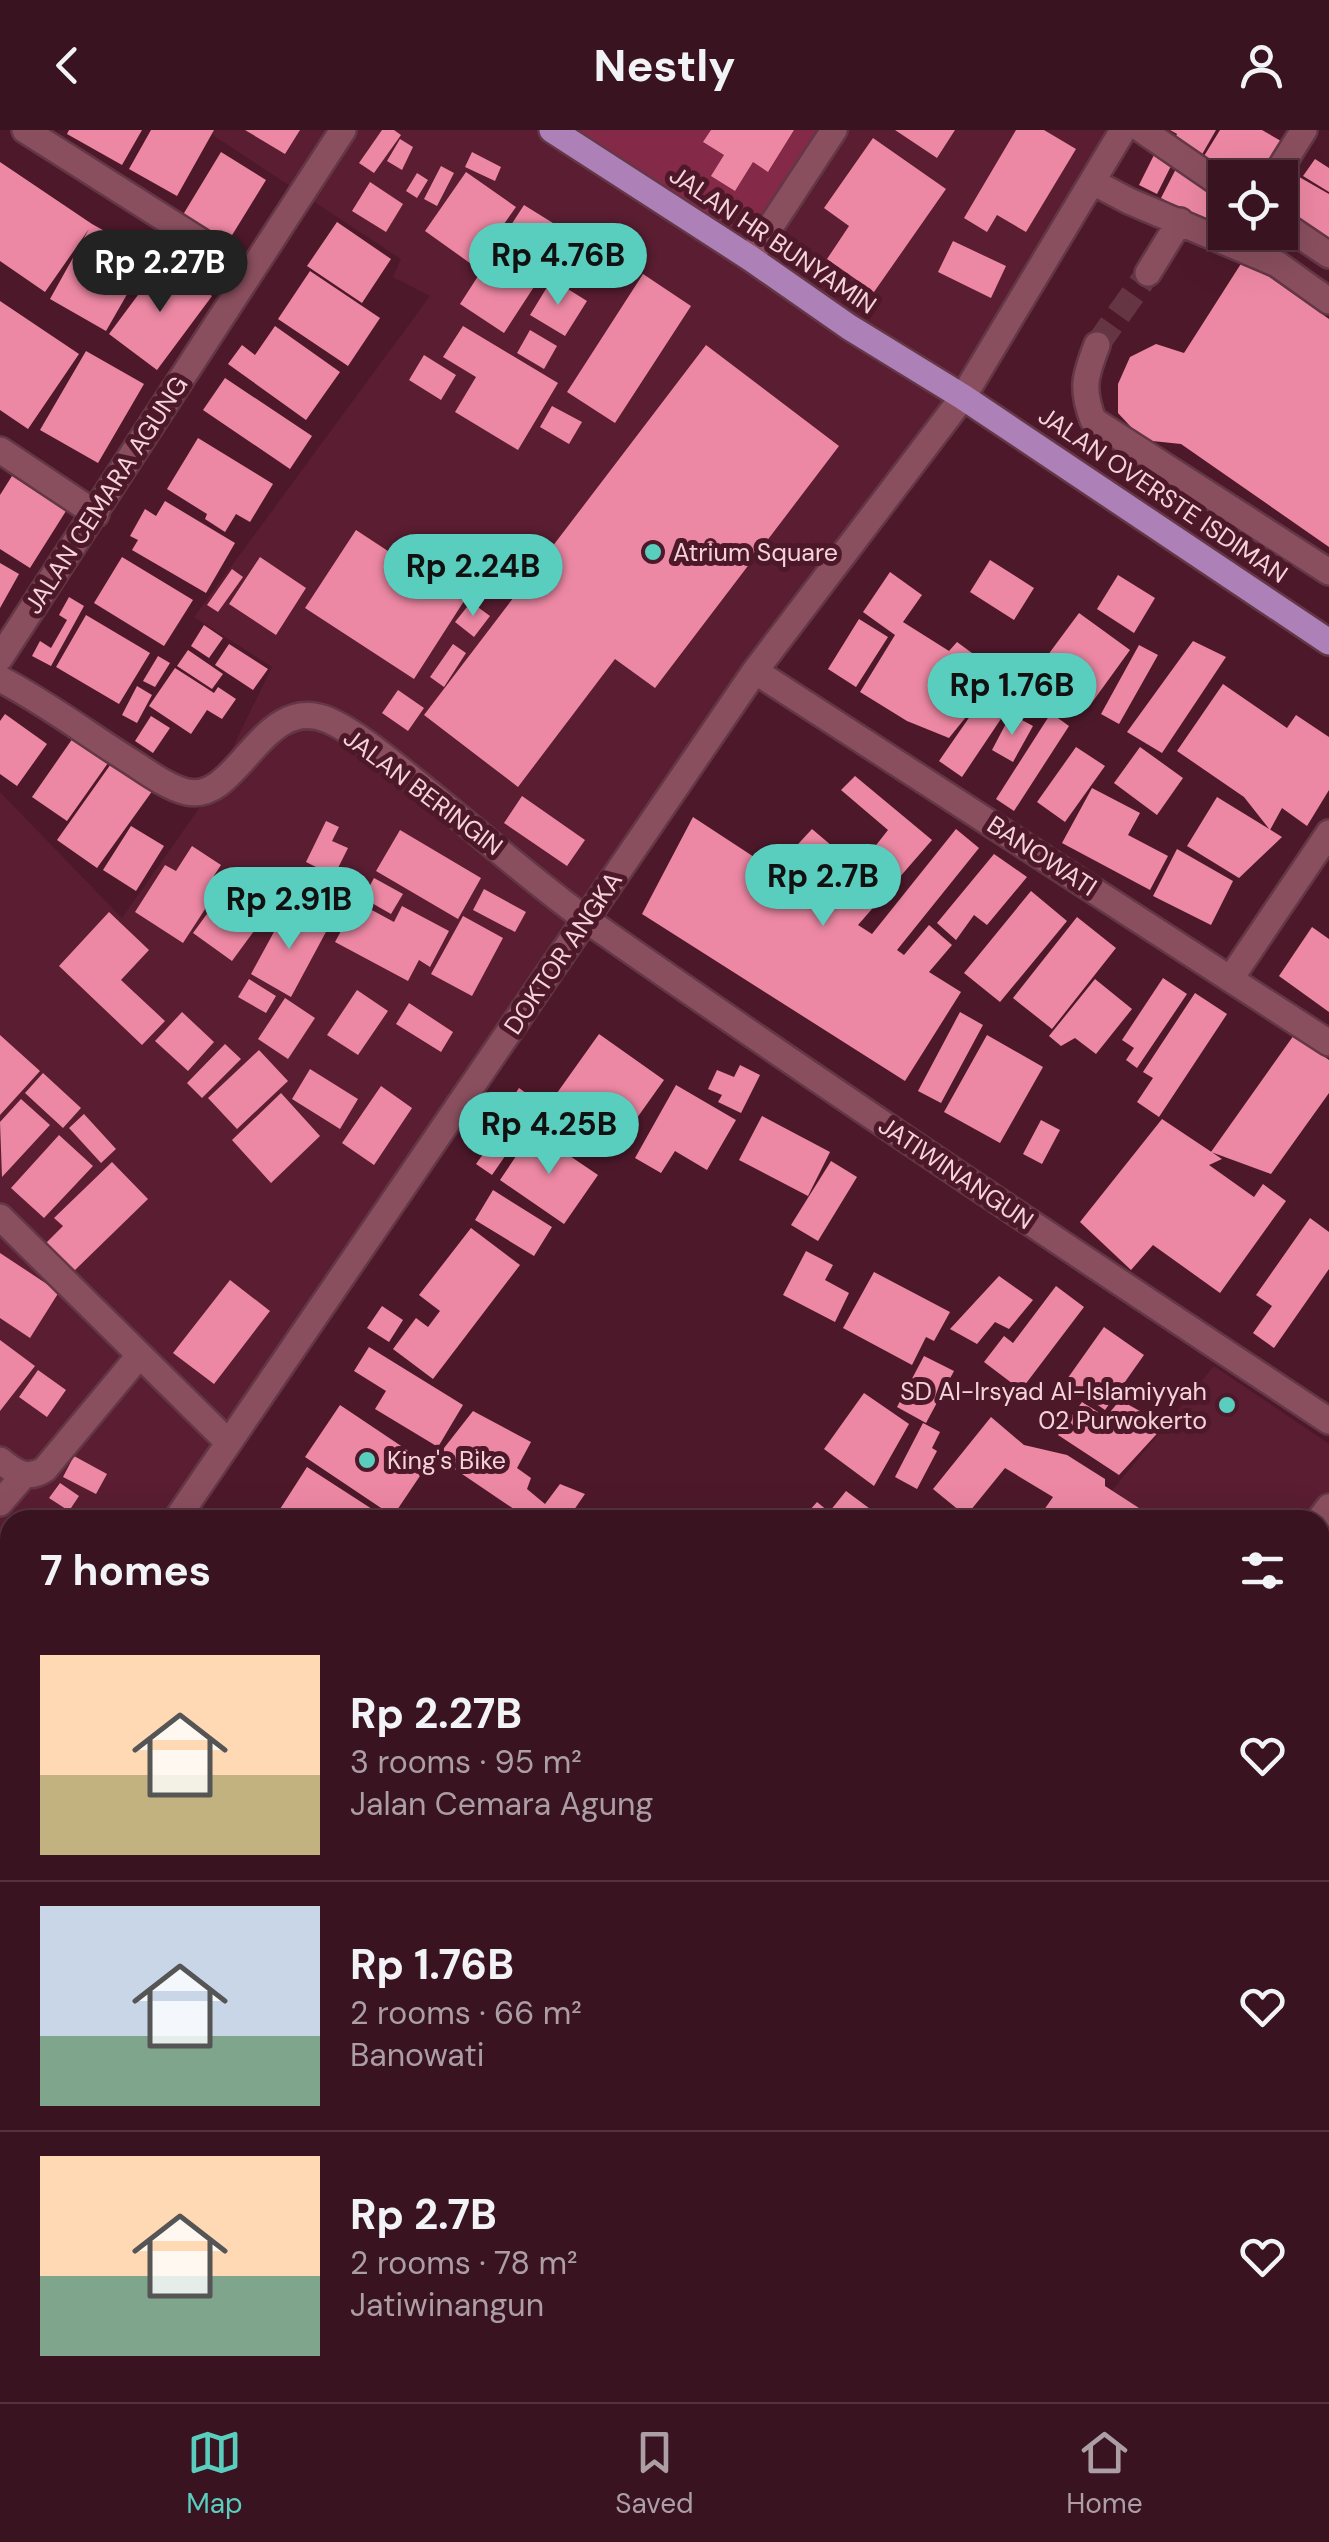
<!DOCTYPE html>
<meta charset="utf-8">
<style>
body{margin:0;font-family:"DM Sans",sans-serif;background:#411c29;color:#f1f3f6;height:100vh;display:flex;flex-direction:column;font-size:38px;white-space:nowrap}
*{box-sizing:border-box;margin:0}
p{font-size:32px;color:#ab9ea5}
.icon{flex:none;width:55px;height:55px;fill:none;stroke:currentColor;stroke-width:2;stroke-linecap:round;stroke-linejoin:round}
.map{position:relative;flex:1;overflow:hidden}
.panel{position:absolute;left:0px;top:1380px;width:1330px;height:892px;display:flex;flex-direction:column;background:#3a1320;border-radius:30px 30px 0 0;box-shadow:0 10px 40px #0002,0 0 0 2px #54323e}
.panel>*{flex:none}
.buttons{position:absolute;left:1208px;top:30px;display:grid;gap:20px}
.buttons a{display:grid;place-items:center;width:90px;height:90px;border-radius:0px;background:#3a1320;box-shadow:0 10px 40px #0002,0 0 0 2px #54323e;font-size:50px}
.price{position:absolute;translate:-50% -85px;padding:0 22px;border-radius:35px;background:#59cebe;color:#111;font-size:32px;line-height:65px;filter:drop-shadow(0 2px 5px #0008)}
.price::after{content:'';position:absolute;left:50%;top:60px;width:30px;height:22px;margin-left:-15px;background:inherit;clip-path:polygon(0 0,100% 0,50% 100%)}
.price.current{background:#222;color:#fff}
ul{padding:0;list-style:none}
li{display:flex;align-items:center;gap:30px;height:250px;padding:0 40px}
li+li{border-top:2px solid #54323e}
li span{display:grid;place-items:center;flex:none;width:280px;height:200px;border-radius:0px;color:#555}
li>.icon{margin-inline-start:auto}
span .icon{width:120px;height:120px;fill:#fffc;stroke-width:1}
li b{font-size:42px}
h2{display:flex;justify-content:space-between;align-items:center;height:120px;padding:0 40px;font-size:42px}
header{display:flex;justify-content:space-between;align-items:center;height:130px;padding:0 40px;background:#3a1320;font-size:45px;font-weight:700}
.menu{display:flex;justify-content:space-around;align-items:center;height:140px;border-top:2px solid #54323e;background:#3a1320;font-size:28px;color:#ab9ea5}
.menu a{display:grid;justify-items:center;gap:5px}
.menu .current{color:#59cebe}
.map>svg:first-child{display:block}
.built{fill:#5a1d31}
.green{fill:#842948}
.building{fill:#ed88a4}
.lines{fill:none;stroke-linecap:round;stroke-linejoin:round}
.minor-tunnel{stroke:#663544;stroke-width:25;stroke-dasharray:25 12;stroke-linecap:butt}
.minor-casing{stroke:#643747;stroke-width:30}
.major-casing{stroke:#643747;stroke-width:30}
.minor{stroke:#8a4f5f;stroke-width:25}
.major{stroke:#ad81b7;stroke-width:25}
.poi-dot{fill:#59cebe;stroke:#4d192a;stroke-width:4}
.labels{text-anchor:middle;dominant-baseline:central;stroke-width:10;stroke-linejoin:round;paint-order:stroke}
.street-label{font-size:25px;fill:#f6d3da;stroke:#4d192a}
.poi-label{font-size:25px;fill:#f6d3da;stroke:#4d192a;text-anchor:start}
</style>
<header><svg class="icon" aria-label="back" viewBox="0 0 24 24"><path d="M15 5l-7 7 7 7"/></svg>Nestly<svg class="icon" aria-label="person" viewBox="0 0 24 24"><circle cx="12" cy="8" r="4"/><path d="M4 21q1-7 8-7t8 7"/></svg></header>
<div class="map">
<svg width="1329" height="2272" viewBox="0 0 1329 2272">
<rect width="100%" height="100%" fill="#4d192a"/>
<path class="built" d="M 205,0 L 1118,0 L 887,369 L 176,1390 L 10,1390 L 10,1638 L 0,1653 L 0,662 L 122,788 L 212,660 L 272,537 L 194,487 L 430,166 L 393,147 L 401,129 Z
M 1214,1236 L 1329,1314 L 1329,1361 L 1306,1390 L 1088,1390 Z"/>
<path class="green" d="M 575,0 L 711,0 L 704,13 L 724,25 L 712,46 L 735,61 L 753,32 L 769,41 L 794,0 L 819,0 L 764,81 L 741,101 L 691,76 Z"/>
<path class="building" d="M 69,0 L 142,0 L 122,35 L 67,4 Z
M 151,0 L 214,0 L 177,66 L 129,39 Z
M 245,0 L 300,0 L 285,24 Z
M 382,0 L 394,0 L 401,5 L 374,43 L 359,33 Z
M 711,0 L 794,0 L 768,42 L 753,32 L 735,61 L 711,46 L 724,25 L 703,12 Z
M 895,0 L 955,0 L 937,28 Z
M 1016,0 L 1044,0 L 1076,19 L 1026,102 L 997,85 L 987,102 L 964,88 Z
M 1170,0 L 1216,0 L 1200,28 L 1173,13 L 1177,4 Z
M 1220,0 L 1262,0 L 1281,11 L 1259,48 L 1239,48 L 1204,26 Z
M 873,8 L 946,59 L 874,162 L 827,129 L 849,96 L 824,78 Z
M 400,9 L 413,17 L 402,40 L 387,31 Z
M 221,22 L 266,50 L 226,115 L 181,88 Z
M 472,22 L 501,37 L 495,51 L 465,37 Z
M 1154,25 L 1172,34 L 1157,64 L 1139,55 Z
M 1315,29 L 1329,38 L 1329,62 L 1303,46 Z
M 0,32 L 92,94 L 149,126 L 106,201 L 50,169 L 89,99 L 45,162 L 0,131 Z
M 1178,35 L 1225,66 L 1210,94 L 1161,68 Z
M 441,36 L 454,43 L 437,76 L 424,69 Z
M 1287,40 L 1329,64 L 1329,108 L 1280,79 L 1280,52 Z
M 466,42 L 516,77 L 474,136 L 425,101 Z
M 417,43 L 428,50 L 417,68 L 406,61 Z
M 370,52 L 403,74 L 386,102 L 352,81 Z
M 524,75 L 569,103 L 504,203 L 460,174 Z
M 337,92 L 391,129 L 362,173 L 307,136 Z
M 953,111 L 1006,136 L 991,168 L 938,142 Z
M 1244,129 L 1329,189 L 1329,417 L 1181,314 L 1143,310 L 1118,283 L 1118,254 L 1130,227 L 1156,214 L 1184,223 Z
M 164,130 L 212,166 L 157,240 L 109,204 Z
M 310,141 L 380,188 L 348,236 L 278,189 Z
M 643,144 L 691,176 L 615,293 L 567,262 Z
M 552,149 L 587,171 L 565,206 L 530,185 Z
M 0,171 L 79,224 L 28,299 L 0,280 Z
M 275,196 L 340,242 L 306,290 L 228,234 L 242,215 L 255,225 Z
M 463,196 L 558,253 L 518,320 L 455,282 L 476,247 L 443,227 Z
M 530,200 L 557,216 L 544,239 L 517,223 Z
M 706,215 L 839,316 L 655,558 L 615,529 L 518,657 L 424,585 Z
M 86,221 L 144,254 L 98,333 L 40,300 Z
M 424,225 L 456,245 L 441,270 L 409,250 Z
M 225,248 L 312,306 L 290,339 L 203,280 Z
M 552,276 L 582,292 L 569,314 L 540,297 Z
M 198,308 L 273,354 L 250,392 L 236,384 L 225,402 L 205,389 L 207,384 L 167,359 Z
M 12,346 L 66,381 L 30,438 L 0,419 L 0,365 Z
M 165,371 L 235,413 L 206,463 L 132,420 L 138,410 L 130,406 L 145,379 L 156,386 Z
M 356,400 L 464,471 L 414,549 L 305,478 Z
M 122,427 L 193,470 L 164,516 L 94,473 Z
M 260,427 L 306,458 L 276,505 L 229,474 Z
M 990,430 L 1034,458 L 1014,490 L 970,462 Z
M 0,433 L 19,444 L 0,478 Z
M 232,439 L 243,447 L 218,482 L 207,475 Z
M 890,442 L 922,465 L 903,492 L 949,521 L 957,512 L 1021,559 L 962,647 L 939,631 L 991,556 L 949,608 L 907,591 L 860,562 L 895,505 L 863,482 Z
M 1118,445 L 1155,468 L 1134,503 L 1097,479 Z
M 69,467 L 84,476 L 51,536 L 32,526 L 40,511 L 51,518 L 67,490 L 59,485 Z
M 471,472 L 490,486 L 474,507 L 455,492 Z
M 1079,483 L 1130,520 L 1088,578 L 1036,541 Z
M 86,485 L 150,523 L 119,574 L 56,537 Z
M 859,489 L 888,507 L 856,557 L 828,539 Z
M 204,495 L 223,508 L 209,528 L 191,516 Z
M 1193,511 L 1226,527 L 1162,623 L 1127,602 Z
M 229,514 L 268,539 L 253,560 L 215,535 Z
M 453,514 L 466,523 L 444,557 L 430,547 Z
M 1139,515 L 1158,525 L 1119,594 L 1101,584 Z
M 188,520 L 223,544 L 212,559 L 177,536 Z
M 158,526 L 170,533 L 155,557 L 143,551 Z
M 175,538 L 214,563 L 218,557 L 236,569 L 222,589 L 207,580 L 191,604 L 149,576 Z
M 1033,551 L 1045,557 L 1030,586 L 1017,579 Z
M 1223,554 L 1287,598 L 1296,585 L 1329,607 L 1329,660 L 1307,696 L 1282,678 L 1270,700 L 1244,667 L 1177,621 Z
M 137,556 L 152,565 L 137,593 L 122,585 Z
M 398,560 L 424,578 L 408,601 L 382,583 Z
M 1051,583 L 1069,596 L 1014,681 L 996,669 Z
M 5,584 L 47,614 L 17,656 L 0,644 L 0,591 Z
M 1011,584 L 1033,596 L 1013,632 L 992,620 Z
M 151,586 L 170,598 L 153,623 L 135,611 Z
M 73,608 L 108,633 L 67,691 L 32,667 Z
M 1076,617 L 1105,636 L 1065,692 L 1037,672 Z
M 1140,617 L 1183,648 L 1157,685 L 1114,653 Z
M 113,631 L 153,660 L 97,738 L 57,710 Z
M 855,646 L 932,710 L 858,795 L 872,804 L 956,699 L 979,718 L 897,820 L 904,825 L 929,795 L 952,815 L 929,842 L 961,862 L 905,951 L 642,784 L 693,687 L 835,780 L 776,738 L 812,699 L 858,738 L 888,700 L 841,660 Z
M 1092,658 L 1140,683 L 1128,705 L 1168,726 L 1150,760 L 1062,713 Z
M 522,666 L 585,710 L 567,736 L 504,693 Z
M 1217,667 L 1282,707 L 1239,748 L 1187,716 Z
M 326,691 L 339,697 L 332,711 L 348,718 L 334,746 L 306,732 Z
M 131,696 L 164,716 L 136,761 L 103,740 Z
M 400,700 L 481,748 L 458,789 L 376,741 Z
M 192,716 L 221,735 L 213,747 L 222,753 L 183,813 L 135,782 L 165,735 L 176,741 Z
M 1177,719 L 1233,751 L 1211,795 L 1153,766 Z
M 994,724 L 1027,747 L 987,795 L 974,785 L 956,810 L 937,793 Z
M 234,747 L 273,775 L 232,831 L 193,803 Z
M 374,748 L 403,764 L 391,784 L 363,768 Z
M 484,759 L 526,782 L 515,802 L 473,780 Z
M 1031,761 L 1067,791 L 1000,872 L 964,843 Z
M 357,772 L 394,792 L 402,776 L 449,801 L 430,837 L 419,830 L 408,851 L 335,812 Z
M 287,778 L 327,800 L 291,867 L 251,844 Z
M 109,782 L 149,820 L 121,850 L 165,891 L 142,915 L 59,836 Z
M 463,786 L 503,808 L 472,866 L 431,844 Z
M 1077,787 L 1116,818 L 1052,899 L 1013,868 Z
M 1312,797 L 1329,809 L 1329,882 L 1279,846 Z
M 1163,848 L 1187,864 L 1137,938 L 1126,930 L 1134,918 L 1122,910 Z
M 249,849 L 276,866 L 266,883 L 238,867 Z
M 1095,849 L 1132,879 L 1096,924 L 1075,908 L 1061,916 L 1049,906 Z
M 357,860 L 388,881 L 358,925 L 327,905 Z
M 1195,863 L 1227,884 L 1159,987 L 1137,972 L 1153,948 L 1143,942 Z
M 285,868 L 315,888 L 288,929 L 258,909 Z
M 409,873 L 453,902 L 441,922 L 396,894 Z
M 182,882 L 214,912 L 188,941 L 155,911 Z
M 960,882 L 983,895 L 941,973 L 918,961 Z
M 599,904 L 664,950 L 622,1009 L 557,963 Z
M 0,905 L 40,941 L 0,985 Z
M 987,905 L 1043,937 L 1000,1013 L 944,982 Z
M 1294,905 L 1329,930 L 1329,963 L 1271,1044 L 1211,1022 Z
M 225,914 L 241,929 L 202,968 L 187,953 Z
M 259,920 L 288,951 L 237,999 L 208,968 Z
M 740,935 L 760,945 L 741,983 L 718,972 L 722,965 L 708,959 L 717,940 L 734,947 Z
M 310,939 L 358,969 L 340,999 L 292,969 Z
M 43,943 L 81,978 L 63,998 L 25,963 Z
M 676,955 L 736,990 L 707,1040 L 675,1021 L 661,1043 L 635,1028 Z
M 381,956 L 412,978 L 374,1035 L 342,1013 Z
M 519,958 L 541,974 L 527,994 L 505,979 Z
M 281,963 L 320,1006 L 271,1053 L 232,1010 Z
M 21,969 L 50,995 L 2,1047 L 0,992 Z
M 84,984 L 116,1019 L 101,1033 L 69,998 Z
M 762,986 L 830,1022 L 808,1066 L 739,1030 Z
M 1162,989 L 1222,1029 L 1209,1035 L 1254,1067 L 1263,1054 L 1286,1071 L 1220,1163 L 1153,1115 L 1131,1140 L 1080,1092 Z
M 1041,990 L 1060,1000 L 1042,1034 L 1023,1024 Z
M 533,1001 L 598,1045 L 564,1094 L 500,1050 Z
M 59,1005 L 93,1036 L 44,1088 L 11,1058 Z
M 496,1006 L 512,1016 L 492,1045 L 476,1034 Z
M 831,1031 L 857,1047 L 818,1111 L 791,1095 Z
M 112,1032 L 148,1069 L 74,1141 L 46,1113 L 63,1096 L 54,1088 Z
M 493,1060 L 552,1097 L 534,1126 L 475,1090 Z
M 1310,1088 L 1329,1102 L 1329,1139 L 1274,1218 L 1253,1203 L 1272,1176 L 1256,1165 Z
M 471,1098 L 520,1135 L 433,1249 L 393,1219 L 416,1188 L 428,1197 L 440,1181 L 419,1165 Z
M 806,1121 L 833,1135 L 825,1150 L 849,1163 L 835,1192 L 783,1165 Z
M 0,1123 L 59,1162 L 30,1208 L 0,1188 Z
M 874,1142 L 950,1182 L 934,1211 L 926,1207 L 912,1235 L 843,1198 Z
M 999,1146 L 1033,1170 L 1009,1199 L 995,1192 L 977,1214 L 950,1199 Z
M 230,1150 L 270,1181 L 214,1254 L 173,1223 Z
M 1056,1156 L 1084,1177 L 1021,1260 L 984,1232 L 1004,1206 L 1013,1213 Z
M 382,1176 L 403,1190 L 389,1212 L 367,1198 Z
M 1104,1197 L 1144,1225 L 1105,1280 L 1065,1252 Z
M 0,1210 L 35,1236 L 0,1281 Z
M 369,1217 L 463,1275 L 438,1317 L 375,1279 L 386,1261 L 354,1241 Z
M 924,1226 L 954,1241 L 926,1293 L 897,1277 Z
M 38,1240 L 66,1260 L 47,1287 L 19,1267 Z
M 864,1263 L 909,1294 L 874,1356 L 824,1319 Z
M 1120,1270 L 1165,1295 L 1119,1345 L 1058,1305 L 1082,1272 L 1106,1287 Z
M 340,1275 L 428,1334 L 393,1386 L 305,1327 Z
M 473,1281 L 531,1312 L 517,1338 L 531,1348 L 527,1359 L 545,1374 L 560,1354 L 585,1364 L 567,1390 L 530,1390 L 437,1327 Z
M 991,1287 L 1024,1315 L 1067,1325 L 1105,1349 L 1105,1356 L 1139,1378 L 1127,1390 L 1037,1390 L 1053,1367 L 1005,1338 L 966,1386 L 933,1359 Z
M 923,1293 L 940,1302 L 932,1318 L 937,1321 L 917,1359 L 895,1347 Z
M 74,1326 L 107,1344 L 96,1364 L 63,1347 Z
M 307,1337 L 389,1390 L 273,1390 Z
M 60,1353 L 79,1366 L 69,1381 L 49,1368 Z
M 846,1361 L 885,1390 L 842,1390 L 830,1381 Z
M 817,1372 L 839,1390 L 801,1390 Z
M 10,1464 L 10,1532 L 0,1547 L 0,1473 L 3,1475 Z
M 1325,1486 L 1329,1490 L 1329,1546 L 1320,1538 L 1320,1491 Z
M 1320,1583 L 1329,1591 L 1329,1633 L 1320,1625 Z
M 1329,1700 L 1329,1742 L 1320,1735 L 1320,1711 Z
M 0,1942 L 10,1950 L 10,2017 L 0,2010 Z
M 4,2024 L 10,2029 L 10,2083 L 0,2075 L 0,2029 Z
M 1320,2075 L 1329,2083 L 1329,2110 L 1320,2122 Z
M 1320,2148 L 1329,2155 L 1329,2184 L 1320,2177 Z
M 0,2164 L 10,2172 L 10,2262 L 71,2262 L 64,2272 L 17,2272 L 0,2259 Z
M 144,2262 L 185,2262 L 201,2272 L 137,2272 Z
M 711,2262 L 778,2262 L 772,2272 L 753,2272 L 743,2267 L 741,2272 L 726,2272 Z
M 1163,2262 L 1306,2262 L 1304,2265 L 1315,2272 L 1171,2272 L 1161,2265 Z"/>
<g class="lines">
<path class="minor-tunnel" d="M 1097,215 L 1148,143"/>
<defs>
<path id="minor" d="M 25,0 L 249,142
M 1142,0 L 1225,57
M 1274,48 L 1304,0
M 1093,52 L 1129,71 L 1277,134 L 1329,171
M 1280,92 L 1329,125
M 750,128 L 834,0
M 1148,143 L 1180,91
M 1097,215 C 1085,246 1081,258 1093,290 L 1329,442
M 0,320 L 96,384
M 0,528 L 343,0
M 755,541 L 1329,913
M 0,549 C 45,572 87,604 130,631 C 147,642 167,657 187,662 C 239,673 262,562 328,590 C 360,604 394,635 421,656 C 477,701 532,751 591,793 C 834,963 1081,1127 1329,1291
M 1231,848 L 1329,703
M 0,1087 L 228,1312
M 0,1330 C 14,1342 28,1351 45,1339 L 139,1226
M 0,1373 L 24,1345
M 176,1390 L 755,541 L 963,267 L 1123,0
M 1319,1390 L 1329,1377
M 0,1653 L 10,1638
M 1320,1953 L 1329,1941
M 456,2262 L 468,2272
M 877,2262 L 891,2272
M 88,2272 L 94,2262
M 619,2272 L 626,2262
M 1082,2272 L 1089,2262"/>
<path id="major" d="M 552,0 L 750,128 L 849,197 L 963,267 L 1329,512"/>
</defs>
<use href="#minor" class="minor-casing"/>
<use href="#major" class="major-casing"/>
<use href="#minor" class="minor"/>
<use href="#major" class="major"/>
</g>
<g class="poi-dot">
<circle cx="653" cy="422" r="10"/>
<circle cx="1227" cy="1275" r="10"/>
<circle cx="367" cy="1330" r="10"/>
</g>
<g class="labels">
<g class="street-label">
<text transform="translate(773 110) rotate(34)">JALAN HR BUNYAMIN</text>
<text transform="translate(106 365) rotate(-57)">JALAN CEMARA AGUNG</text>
<text transform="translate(1163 365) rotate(34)">JALAN OVERSTE ISDIMAN</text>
<text transform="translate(423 662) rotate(37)">JALAN BERINGIN</text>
<text transform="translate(1042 726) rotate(33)">BANOWATI</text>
<text transform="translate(563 823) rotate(-56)">DOKTOR ANGKA</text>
<text transform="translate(956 1043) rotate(34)">JATIWINANGUN</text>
</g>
<g class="poi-label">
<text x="673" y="422">Atrium Square</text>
<text x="1207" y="1261" text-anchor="end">SD Al-Irsyad Al-Islamiyyah<tspan x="1207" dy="29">02 Purwokerto</tspan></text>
<text x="387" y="1330">King's Bike</text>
</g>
</g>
</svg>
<div class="buttons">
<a><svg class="icon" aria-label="locate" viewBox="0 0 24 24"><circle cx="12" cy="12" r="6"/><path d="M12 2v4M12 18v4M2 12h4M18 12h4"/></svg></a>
</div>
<b class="price" style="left:558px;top:178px">Rp 4.76B</b>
<b class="price current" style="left:160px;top:185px">Rp 2.27B</b>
<b class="price" style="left:473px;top:489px">Rp 2.24B</b>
<b class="price" style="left:1012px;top:608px">Rp 1.76B</b>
<b class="price" style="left:823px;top:799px">Rp 2.7B</b>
<b class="price" style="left:289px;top:822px">Rp 2.91B</b>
<b class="price" style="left:549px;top:1047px">Rp 4.25B</b>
<section class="panel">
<h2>7 homes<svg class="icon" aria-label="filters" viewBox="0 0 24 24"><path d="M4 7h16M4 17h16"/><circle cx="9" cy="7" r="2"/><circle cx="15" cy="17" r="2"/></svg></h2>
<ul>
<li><span style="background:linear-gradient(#ffd9b3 60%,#c2b280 0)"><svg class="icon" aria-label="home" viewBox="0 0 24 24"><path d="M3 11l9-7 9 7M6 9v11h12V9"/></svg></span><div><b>Rp 2.27B</b><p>3 rooms · 95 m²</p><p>Jalan Cemara Agung</p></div><svg class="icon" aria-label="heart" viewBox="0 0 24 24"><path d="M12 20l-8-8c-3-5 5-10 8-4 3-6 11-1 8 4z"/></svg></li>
<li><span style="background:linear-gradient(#c9d6e8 65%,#7fa58c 0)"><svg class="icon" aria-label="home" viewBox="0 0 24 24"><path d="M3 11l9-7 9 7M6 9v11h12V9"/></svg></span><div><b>Rp 1.76B</b><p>2 rooms · 66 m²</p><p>Banowati</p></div><svg class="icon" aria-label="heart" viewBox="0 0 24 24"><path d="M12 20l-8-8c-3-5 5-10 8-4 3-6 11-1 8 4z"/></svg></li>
<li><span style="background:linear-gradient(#ffd9b3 60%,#7fa58c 0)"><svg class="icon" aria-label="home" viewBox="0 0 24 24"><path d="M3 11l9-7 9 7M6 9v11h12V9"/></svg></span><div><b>Rp 2.7B</b><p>2 rooms · 78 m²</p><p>Jatiwinangun</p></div><svg class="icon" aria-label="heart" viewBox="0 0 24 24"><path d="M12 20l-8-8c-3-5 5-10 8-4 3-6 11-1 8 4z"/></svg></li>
</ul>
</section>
</div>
<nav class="menu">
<a class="current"><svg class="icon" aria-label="map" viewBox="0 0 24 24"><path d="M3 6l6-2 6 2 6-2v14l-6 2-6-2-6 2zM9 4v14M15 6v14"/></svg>Map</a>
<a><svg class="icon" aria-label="saved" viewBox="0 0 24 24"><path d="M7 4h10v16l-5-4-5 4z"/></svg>Saved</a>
<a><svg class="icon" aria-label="home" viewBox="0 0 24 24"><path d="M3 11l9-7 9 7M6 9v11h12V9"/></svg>Home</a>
</nav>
